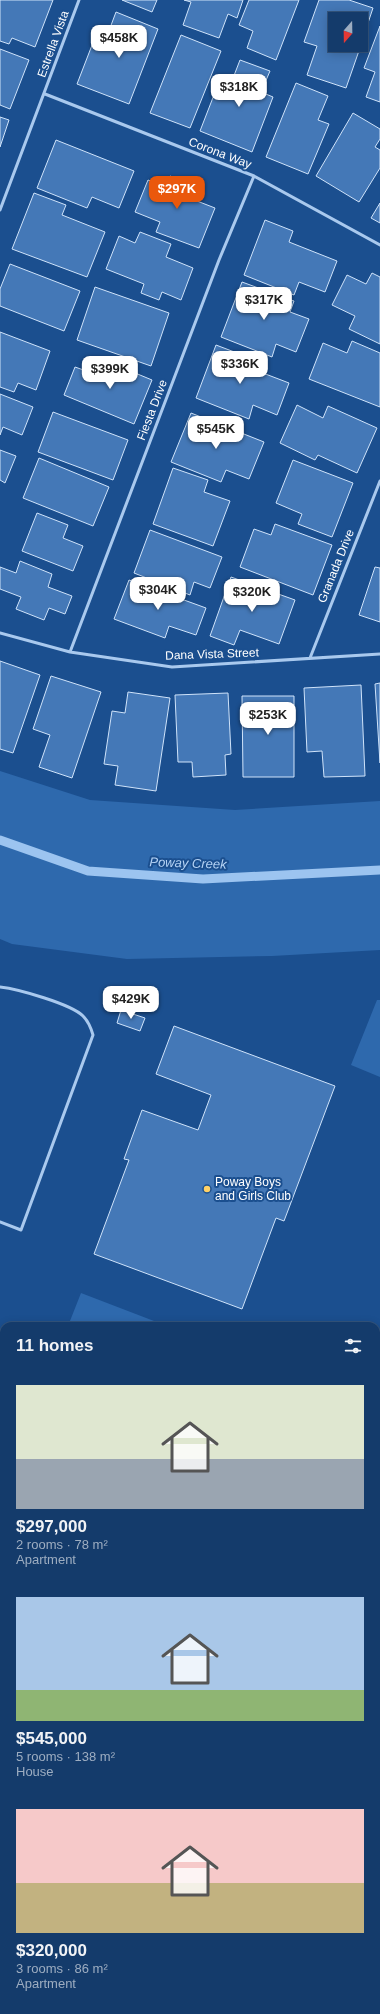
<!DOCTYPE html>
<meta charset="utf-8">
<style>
body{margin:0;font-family:Arial,sans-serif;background:#1d4271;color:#f1f3f6;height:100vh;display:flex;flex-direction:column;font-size:15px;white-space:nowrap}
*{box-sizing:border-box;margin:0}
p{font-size:13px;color:#9dadc1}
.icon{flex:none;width:22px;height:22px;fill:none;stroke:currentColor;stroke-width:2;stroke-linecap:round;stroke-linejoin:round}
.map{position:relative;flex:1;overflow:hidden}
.sheet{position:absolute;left:0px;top:1322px;width:380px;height:692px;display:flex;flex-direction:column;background:#143b6b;border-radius:12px 12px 0 0;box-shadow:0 2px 10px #0003,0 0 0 1px #33557e}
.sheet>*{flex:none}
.needle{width:26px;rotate:200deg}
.tools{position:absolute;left:328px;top:12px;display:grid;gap:8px}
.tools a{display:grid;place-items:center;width:40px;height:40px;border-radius:0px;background:#143b6b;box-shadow:0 2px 10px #0003,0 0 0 1px #33557e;font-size:20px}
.price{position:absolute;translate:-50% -34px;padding:0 9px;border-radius:8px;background:#fff;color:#222;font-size:13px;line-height:26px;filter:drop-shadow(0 1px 2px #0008)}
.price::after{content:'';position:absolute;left:50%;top:24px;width:12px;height:9px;margin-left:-6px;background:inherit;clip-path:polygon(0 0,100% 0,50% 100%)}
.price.active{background:#ea580c;color:#fff}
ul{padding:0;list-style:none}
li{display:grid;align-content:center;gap:8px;height:212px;padding:0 16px}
li span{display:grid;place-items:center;height:124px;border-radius:0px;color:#555}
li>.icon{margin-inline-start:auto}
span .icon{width:72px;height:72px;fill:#fffc;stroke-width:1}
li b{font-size:17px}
h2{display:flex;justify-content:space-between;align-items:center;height:48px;padding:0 16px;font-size:17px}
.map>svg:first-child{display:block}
.green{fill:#2e69ad}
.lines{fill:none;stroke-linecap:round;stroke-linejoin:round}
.stream{stroke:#9cc4f0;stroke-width:9}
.building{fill:#4478b7;stroke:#cfe3fa}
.service{stroke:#a9c9ee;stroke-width:3}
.poi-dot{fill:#ffd166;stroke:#1b4f8f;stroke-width:1.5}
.labels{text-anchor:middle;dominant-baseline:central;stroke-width:4;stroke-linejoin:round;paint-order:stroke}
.street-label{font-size:12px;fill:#fff;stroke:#1b4f8f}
.poi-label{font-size:12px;fill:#fff;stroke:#1b4f8f;text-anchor:start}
.water-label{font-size:13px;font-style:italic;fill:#b5d3f5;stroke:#1b4f8f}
</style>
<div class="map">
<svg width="380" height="2014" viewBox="0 0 380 2014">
<rect width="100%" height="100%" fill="#1b4f8f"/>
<path class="green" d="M 0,771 L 90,800 L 235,810 L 380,801 L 380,950 L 272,956 L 127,959 L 12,944 L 0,939 Z
M 377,1000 L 380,1000 L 380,1077 L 351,1065 Z
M 81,1293 L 167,1326 L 68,1326 Z
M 376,1407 L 380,1408 L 380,2014 L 145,2014 L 146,2010 L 376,2010 Z
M 4,1494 L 4,1841 L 0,1839 L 0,1504 Z"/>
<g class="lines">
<path class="stream" d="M 0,840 L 88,871 L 203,879 L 380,870"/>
</g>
<path class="building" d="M 0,0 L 53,0 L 35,47 L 12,38 L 9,44 L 0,41 Z
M 122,0 L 157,0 L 152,12 Z
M 184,0 L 243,0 L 237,18 L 228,14 L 219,38 L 183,25 L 191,2 Z
M 249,0 L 299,0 L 276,60 L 247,48 L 253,31 L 239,25 Z
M 319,0 L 349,0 L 373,8 L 361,44 L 361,19 L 335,19 L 335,45 L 361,45 L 346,88 L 307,75 L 317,46 L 304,42 Z
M 116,12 L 158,29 L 129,104 L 77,84 L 94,40 L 104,44 Z
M 380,26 L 380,102 L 366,97 L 375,72 L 364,68 Z
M 181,35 L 221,51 L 190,128 L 150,113 Z
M 0,49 L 29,60 L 10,109 L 0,105 Z
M 240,60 L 270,71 L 261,92 L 273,97 L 252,152 L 200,131 L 219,82 L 230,86 Z
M 296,83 L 328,96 L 318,120 L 329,124 L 308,174 L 266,157 Z
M 353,113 L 380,129 L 380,139 L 375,147 L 380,150 L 380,168 L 359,202 L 316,176 Z
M 0,117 L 9,120 L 0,147 Z
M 56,140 L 134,171 L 119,208 L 92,197 L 87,208 L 37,188 Z
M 170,176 L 202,188 L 197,201 L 215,208 L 199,248 L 156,232 L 160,222 L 135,212 L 148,180 L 166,187 Z
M 34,193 L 66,205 L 62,215 L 105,232 L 87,277 L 12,249 Z
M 380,203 L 380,223 L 371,218 Z
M 265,220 L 293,231 L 289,242 L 337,261 L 325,292 L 299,282 L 294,295 L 244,275 Z
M 140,232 L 171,244 L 166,257 L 193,268 L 181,300 L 162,292 L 159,300 L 141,293 L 144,284 L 106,269 L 119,236 L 135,243 Z
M 10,264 L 80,291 L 64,331 L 0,306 L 0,289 Z
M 372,273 L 380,277 L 380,344 L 349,329 L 355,316 L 332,305 L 347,275 L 366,284 Z
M 242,282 L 294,301 L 290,312 L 309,319 L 296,352 L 276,344 L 272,357 L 221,337 Z
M 95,287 L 169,313 L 151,366 L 77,340 Z
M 0,332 L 50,351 L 36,390 L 18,383 L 14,392 L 0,387 Z
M 352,341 L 380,353 L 380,407 L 309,379 L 323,343 L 347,353 Z
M 216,345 L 258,361 L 255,370 L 289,383 L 277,415 L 253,405 L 249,419 L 196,398 Z
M 99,358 L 152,380 L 134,424 L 64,395 L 75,367 L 92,373 Z
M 0,394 L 33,407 L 22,435 L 3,427 L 0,435 Z
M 297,405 L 323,418 L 328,406 L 377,428 L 357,473 L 318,455 L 315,460 L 280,443 Z
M 53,412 L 128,440 L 113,480 L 38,452 Z
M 191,413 L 264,442 L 249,479 L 226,470 L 221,482 L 171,462 Z
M 0,450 L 16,456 L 5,483 L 0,480 Z
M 39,458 L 109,487 L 93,526 L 23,498 Z
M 293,460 L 353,483 L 332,537 L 298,524 L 302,514 L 276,503 Z
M 173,468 L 208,480 L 204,492 L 230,501 L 213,546 L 153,524 Z
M 37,513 L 68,525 L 63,538 L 83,546 L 73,571 L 22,551 Z
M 275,524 L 332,545 L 313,595 L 240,567 L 254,529 L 271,535 Z
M 150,530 L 222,557 L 210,588 L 194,582 L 190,595 L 134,573 Z
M 20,561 L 52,574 L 48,587 L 72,596 L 65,614 L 49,608 L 44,620 L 16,609 L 21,597 L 0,589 L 0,567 L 16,573 Z
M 375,567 L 380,568 L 380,622 L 359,615 Z
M 231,577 L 295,600 L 279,644 L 240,630 L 234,645 L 210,636 Z
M 129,580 L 206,608 L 196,635 L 169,626 L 165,638 L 114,619 Z
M 0,661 L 40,675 L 13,753 L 0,749 Z
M 51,676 L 101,692 L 72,778 L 39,767 L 50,735 L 33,729 Z
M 380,683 L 380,763 L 375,684 Z
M 361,685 L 365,776 L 324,777 L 322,751 L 307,752 L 304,688 Z
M 128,692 L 170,698 L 156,791 L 115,785 L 118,766 L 104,764 L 112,711 L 125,713 Z
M 228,693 L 231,754 L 225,755 L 226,775 L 193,777 L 192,762 L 178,762 L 175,695 Z
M 242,696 L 294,696 L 294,777 L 243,777 Z
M 121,1010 L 145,1018 L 140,1031 L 117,1023 Z
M 174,1026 L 335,1086 L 284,1221 L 276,1218 L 242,1309 L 94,1254 L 129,1160 L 124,1159 L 142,1110 L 198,1130 L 211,1095 L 156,1074 Z"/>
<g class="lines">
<path class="service" d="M 45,94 L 254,176 L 380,245
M 0,210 L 79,0
M 0,633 L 70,652 L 172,667 L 380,654
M 70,652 L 219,260 L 254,176
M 310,658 L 380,481
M 0,987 C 18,989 71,1004 83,1016 C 88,1021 91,1028 93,1035 L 21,1230 L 0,1222
M 376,1725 L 380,1727
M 376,1820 L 380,1818
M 376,1885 L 380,1891"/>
</g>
<circle class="poi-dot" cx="207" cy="1189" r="4"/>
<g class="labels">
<g class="street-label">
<text transform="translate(53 44) rotate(-70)">Estrella Vista</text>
<text transform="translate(220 153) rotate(21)">Corona Way</text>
<text transform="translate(152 410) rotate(-69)">Fiesta Drive</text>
<text transform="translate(336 566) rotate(-68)">Granada Drive</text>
<text transform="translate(212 654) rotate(-2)">Dana Vista Street</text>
</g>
<g class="poi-label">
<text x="215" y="1182">Poway Boys<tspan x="215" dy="14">and Girls Club</tspan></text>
</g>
<g class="water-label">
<text transform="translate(188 863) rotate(2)">Poway Creek</text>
</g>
</g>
</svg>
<div class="tools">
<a><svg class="needle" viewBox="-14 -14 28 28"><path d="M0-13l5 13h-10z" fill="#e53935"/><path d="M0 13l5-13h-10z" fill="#9dadc1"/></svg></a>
</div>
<b class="price" style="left:119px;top:59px">$458K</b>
<b class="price" style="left:239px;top:108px">$318K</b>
<b class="price active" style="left:177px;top:210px">$297K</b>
<b class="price" style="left:264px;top:321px">$317K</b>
<b class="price" style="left:240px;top:385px">$336K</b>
<b class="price" style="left:110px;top:390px">$399K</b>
<b class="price" style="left:216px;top:450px">$545K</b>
<b class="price" style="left:158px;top:611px">$304K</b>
<b class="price" style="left:252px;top:613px">$320K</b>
<b class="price" style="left:268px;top:736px">$253K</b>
<b class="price" style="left:131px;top:1020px">$429K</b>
<section class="sheet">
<h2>11 homes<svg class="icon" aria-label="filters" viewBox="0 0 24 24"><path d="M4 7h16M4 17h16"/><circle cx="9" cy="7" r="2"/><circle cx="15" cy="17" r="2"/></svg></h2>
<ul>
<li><span style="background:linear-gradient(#dfe7d0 60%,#9aa5b1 0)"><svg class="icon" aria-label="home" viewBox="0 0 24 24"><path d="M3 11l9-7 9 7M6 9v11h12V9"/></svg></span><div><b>$297,000</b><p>2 rooms · 78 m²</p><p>Apartment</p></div></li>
<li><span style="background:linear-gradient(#a9c7e8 75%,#8fb573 0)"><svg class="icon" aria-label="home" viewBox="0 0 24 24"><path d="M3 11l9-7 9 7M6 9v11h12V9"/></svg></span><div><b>$545,000</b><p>5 rooms · 138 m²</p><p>House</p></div></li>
<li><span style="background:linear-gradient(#f6c9c9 60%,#c2b280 0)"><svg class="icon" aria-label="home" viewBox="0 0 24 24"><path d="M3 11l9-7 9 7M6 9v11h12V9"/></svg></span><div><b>$320,000</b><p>3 rooms · 86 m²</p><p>Apartment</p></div></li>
</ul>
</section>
</div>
